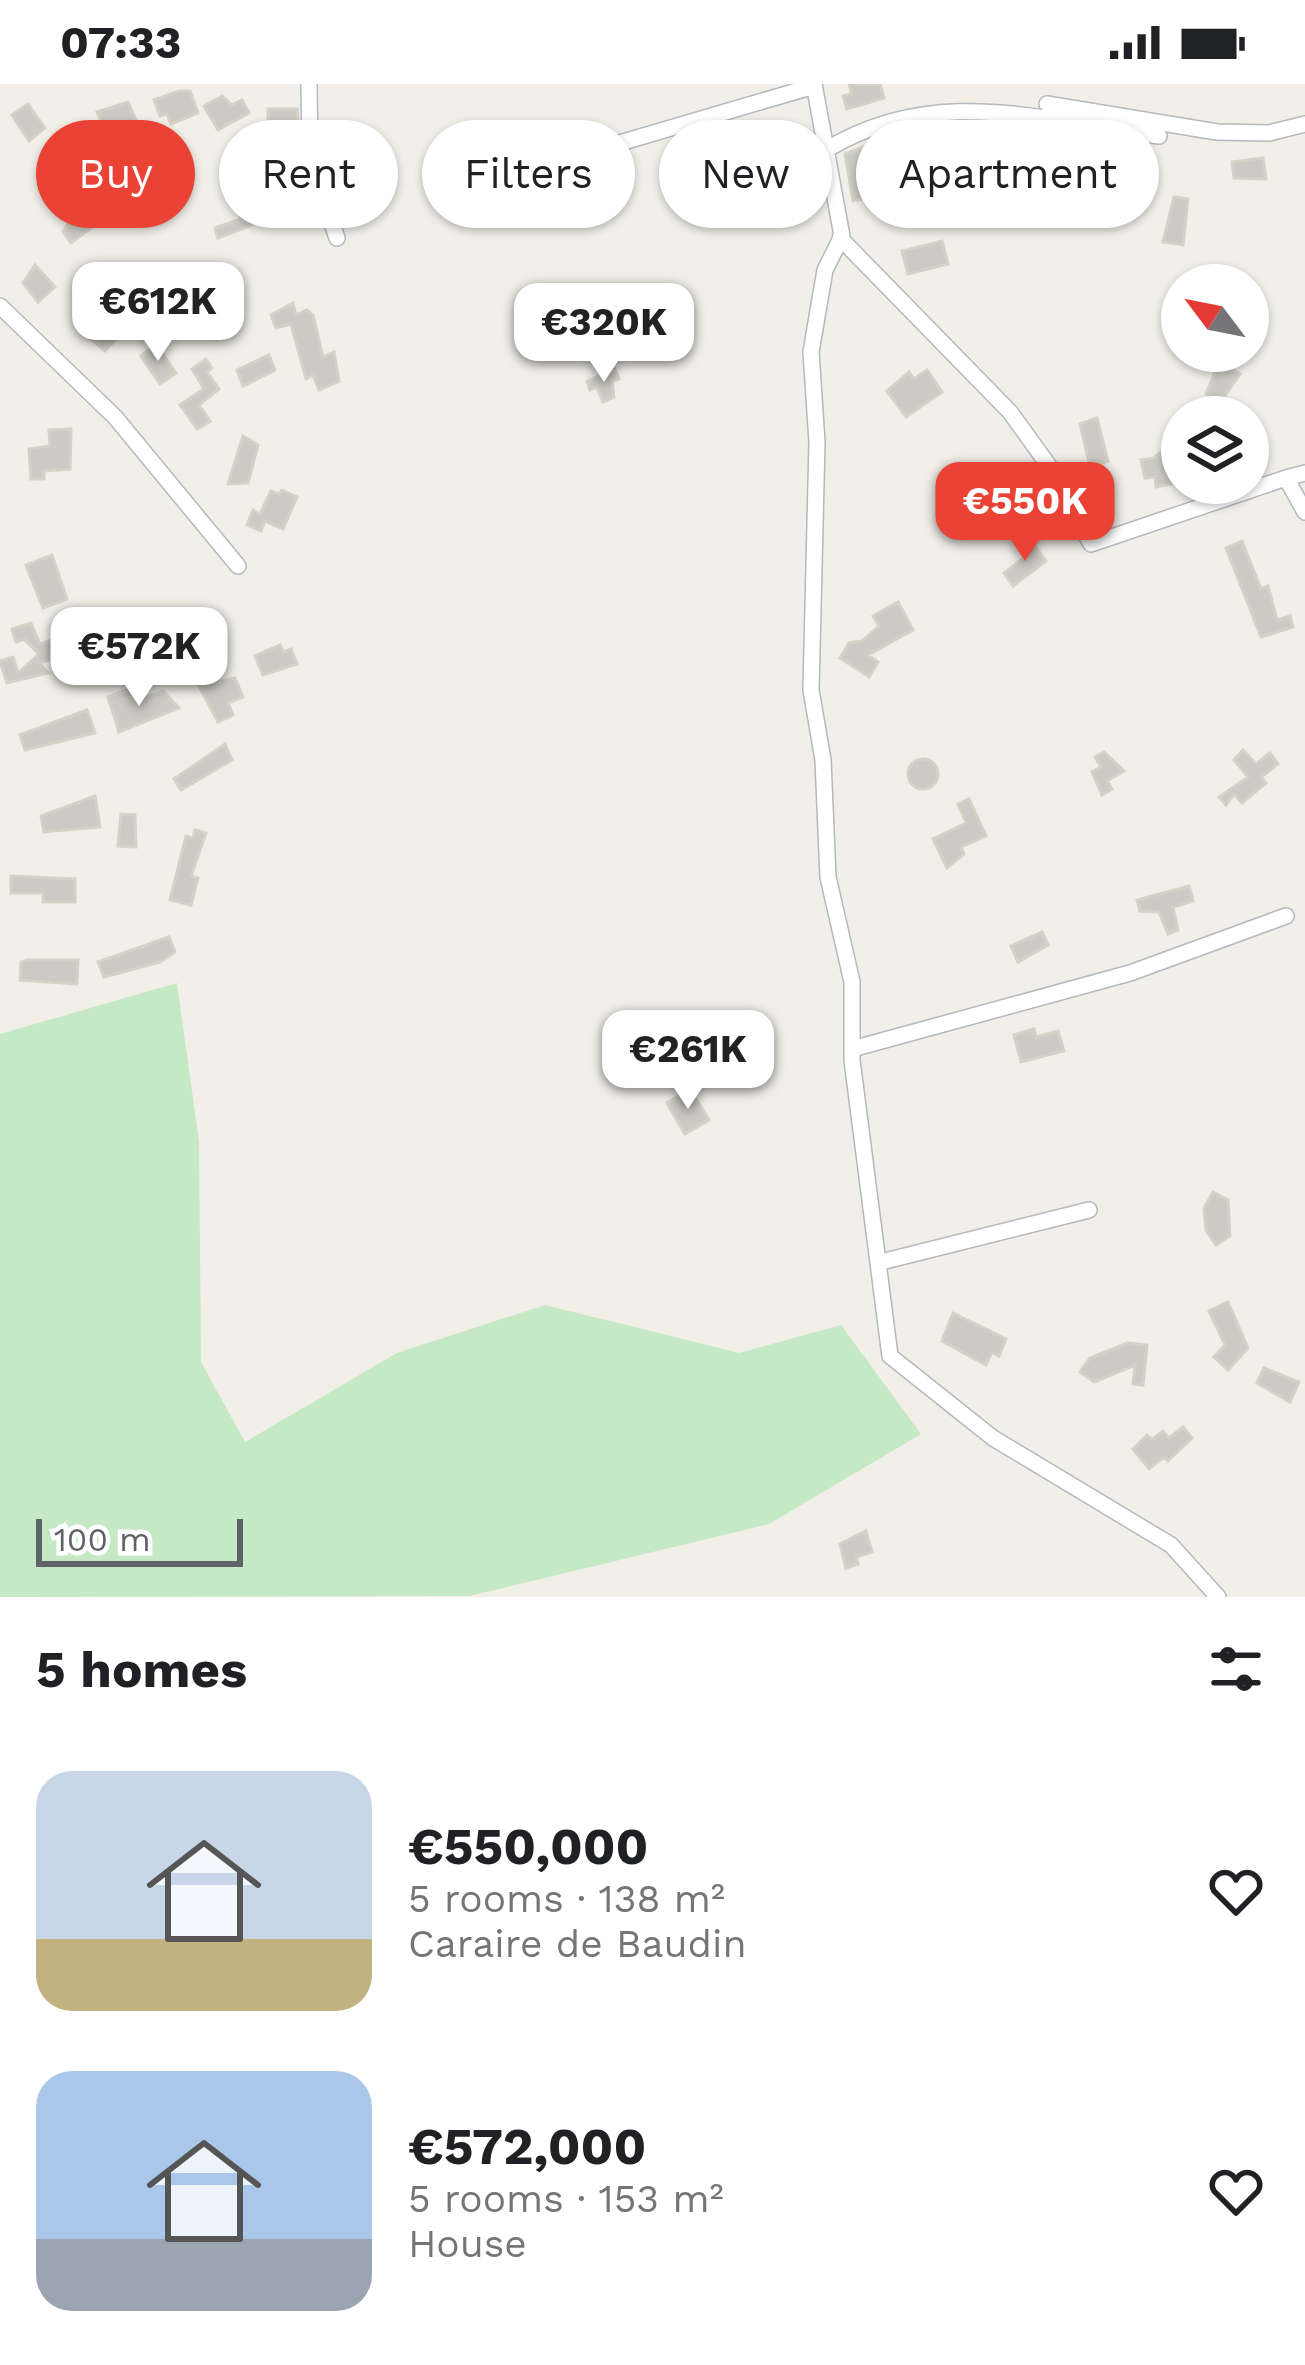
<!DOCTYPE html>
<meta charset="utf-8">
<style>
body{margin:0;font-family:"Work Sans",sans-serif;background:#f2f2f2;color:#202124;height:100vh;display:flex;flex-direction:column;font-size:45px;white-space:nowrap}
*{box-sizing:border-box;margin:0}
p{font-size:39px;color:#757577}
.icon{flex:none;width:66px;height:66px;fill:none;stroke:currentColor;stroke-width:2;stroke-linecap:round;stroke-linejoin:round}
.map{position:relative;height:1513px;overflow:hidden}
.drawer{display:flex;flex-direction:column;background:#fff;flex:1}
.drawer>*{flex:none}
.hud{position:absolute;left:36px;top:36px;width:1233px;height:108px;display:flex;gap:24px}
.needle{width:78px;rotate:302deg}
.tools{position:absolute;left:1161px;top:180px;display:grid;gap:24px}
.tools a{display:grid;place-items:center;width:108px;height:108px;border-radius:50%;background:#fff;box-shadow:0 3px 9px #0004;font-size:60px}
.scale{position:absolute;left:36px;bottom:30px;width:207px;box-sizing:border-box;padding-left:12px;border:6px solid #5f6368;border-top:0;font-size:33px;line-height:42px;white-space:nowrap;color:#5f6368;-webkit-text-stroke:9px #fff;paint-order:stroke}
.price{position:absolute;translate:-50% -102px;padding:0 27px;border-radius:24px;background:#fff;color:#222;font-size:39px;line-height:78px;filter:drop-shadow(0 3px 6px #0008)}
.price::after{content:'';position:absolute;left:50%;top:72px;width:36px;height:27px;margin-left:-18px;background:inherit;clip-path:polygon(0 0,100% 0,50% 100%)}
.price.selected{background:#ea4335;color:#fff}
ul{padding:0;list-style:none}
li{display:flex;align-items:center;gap:36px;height:300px;padding:0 36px}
li span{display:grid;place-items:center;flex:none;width:336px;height:240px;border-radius:36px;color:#555}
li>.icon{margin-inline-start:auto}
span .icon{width:144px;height:144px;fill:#fffc;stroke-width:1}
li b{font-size:51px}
h2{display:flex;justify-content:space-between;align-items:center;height:144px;padding:0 36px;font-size:51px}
.tag{padding:0 42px;border-radius:54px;background:#fff;box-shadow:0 3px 9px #0004;font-size:42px;line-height:108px}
.tag.selected{background:#ea4335;color:#fff}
.status{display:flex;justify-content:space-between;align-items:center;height:84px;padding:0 60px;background:#fff;direction:ltr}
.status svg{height:33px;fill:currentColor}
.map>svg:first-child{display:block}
.green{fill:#c5e8c5}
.building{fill:#cccac5;stroke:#d6d1c6;stroke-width:3}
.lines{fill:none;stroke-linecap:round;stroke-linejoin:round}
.minor-casing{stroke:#b5b8bc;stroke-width:18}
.minor{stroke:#fff;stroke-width:15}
</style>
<div class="status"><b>07:33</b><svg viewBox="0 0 49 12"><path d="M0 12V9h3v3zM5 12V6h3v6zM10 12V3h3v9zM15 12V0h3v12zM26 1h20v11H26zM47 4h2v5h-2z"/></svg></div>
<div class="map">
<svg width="1305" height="1513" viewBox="0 0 1305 1513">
<rect width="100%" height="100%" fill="#f1efe8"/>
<path class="green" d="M 177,899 L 199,1058 L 201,1278 L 245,1358 L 397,1269 L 545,1221 L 739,1269 L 841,1241 L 921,1350 L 769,1440 L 469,1512 L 0,1513 L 0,950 Z"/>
<path class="building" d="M 849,0 L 880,0 L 884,14 L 847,25 L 843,12 L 852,10 Z
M 179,7 L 190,7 L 198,29 L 171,40 L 167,30 L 160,32 L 154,16 Z
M 222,12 L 232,21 L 242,16 L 249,29 L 218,46 L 204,22 Z
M 128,18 L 139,43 L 107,52 L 97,28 Z
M 28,20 L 45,44 L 29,57 L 12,31 Z
M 268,25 L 297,25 L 298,40 L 291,39 L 291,46 L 268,45 Z
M 769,41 L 773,56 L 759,59 L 760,65 L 738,67 L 735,48 Z
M 966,44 L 971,69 L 953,73 L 950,63 L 934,67 L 931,53 Z
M 1027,45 L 1037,53 L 1029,73 L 1033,76 L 1025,85 L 1018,80 L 1014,86 L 1001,77 Z
M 866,62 L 870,99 L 878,97 L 880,112 L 853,117 L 845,70 Z
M 1263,74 L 1266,95 L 1234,94 L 1232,78 Z
M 50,78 L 64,80 L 80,105 L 86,127 L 93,123 L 102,136 L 71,159 L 63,148 L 71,134 L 46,97 Z
M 520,88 L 534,118 L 519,122 L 508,93 Z
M 1119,94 L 1136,97 L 1134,114 L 1142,115 L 1140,128 L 1117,124 Z
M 264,100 L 275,132 L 218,154 L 215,144 L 241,135 L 236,120 L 255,113 L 252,104 Z
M 1059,101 L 1075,103 L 1079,131 L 1072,130 L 1072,138 L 1055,137 L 1056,124 L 1031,117 L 1034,104 L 1059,109 Z
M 1174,113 L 1188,115 L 1183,161 L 1163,158 Z
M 942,157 L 948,180 L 908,190 L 902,167 Z
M 35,181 L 55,203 L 38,218 L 23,199 Z
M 111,219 L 132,238 L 105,267 L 90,254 L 106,236 L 100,230 Z
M 293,219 L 296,231 L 307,226 L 313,231 L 323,273 L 334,268 L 339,297 L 319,306 L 313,291 L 306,295 L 291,240 L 276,244 L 271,231 Z
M 156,260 L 176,289 L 160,300 L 141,272 Z
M 269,271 L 275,286 L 243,302 L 237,286 Z
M 206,275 L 212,284 L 207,288 L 219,305 L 199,321 L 210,337 L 197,345 L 180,321 L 204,305 L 192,285 Z
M 1220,276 L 1240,290 L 1219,320 L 1206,310 Z
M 615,285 L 619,295 L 612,297 L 614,313 L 603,318 L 597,303 L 590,306 L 587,297 Z
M 927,286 L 942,308 L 906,333 L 887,307 L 909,288 L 914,295 Z
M 1097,334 L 1108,377 L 1090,383 L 1080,340 Z
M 71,345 L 70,385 L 44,387 L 44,395 L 31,395 L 29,365 L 50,362 L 49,346 Z
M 1182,350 L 1182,398 L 1156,403 L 1155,393 L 1145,394 L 1141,376 L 1154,374 Z
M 243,352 L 258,361 L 248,399 L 228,400 Z
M 282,406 L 297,413 L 283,445 L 265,437 L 261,447 L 247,441 L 253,426 L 260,430 L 271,407 L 279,410 Z
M 1019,409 L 1027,428 L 992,453 L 986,444 L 996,437 L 990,429 Z
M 1031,457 L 1046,477 L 1013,502 L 1004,489 L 1026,472 L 1021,465 Z
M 1242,457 L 1261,505 L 1268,502 L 1277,536 L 1290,532 L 1293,543 L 1261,553 L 1226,464 Z
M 52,471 L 67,515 L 43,524 L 26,481 Z
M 898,518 L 913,546 L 868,571 L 878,578 L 869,593 L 840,574 L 849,559 L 862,557 L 879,542 L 873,532 Z
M 31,539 L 40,560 L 73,549 L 78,567 L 39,579 L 48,589 L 7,599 L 0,577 L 13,573 L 18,589 L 39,570 L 24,555 L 16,558 L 12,545 Z
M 189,539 L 204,540 L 201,561 L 171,556 L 173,543 Z
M 280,561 L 283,568 L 291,565 L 297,580 L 263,591 L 255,572 Z
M 235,594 L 243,613 L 228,619 L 233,631 L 218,638 L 199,602 Z
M 129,605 L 134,618 L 163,607 L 179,624 L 119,648 L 108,613 Z
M 87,626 L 95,649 L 25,666 L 20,651 Z
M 225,660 L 232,676 L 181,706 L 174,695 Z
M 1243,666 L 1256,680 L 1270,669 L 1278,680 L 1261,693 L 1266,699 L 1242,719 L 1234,710 L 1226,721 L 1219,713 L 1248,693 L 1234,676 Z
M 1104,668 L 1124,687 L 1107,697 L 1112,705 L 1102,711 L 1092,688 L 1101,683 L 1095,673 Z
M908 690a15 15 0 1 1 30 0a15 15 0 1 1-30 0Z
M 95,712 L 100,743 L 44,748 L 41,732 Z
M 969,715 L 986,752 L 961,763 L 964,770 L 947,784 L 933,755 L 966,739 L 958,720 Z
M 121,730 L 135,731 L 136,763 L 118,762 Z
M 195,746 L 206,749 L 191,792 L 198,794 L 191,821 L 170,816 L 186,752 L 193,754 Z
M 11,792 L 75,795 L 75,818 L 43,818 L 43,809 L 11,809 Z
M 1189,802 L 1193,817 L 1173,823 L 1178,846 L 1168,850 L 1159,828 L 1140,827 L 1137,816 Z
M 1042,848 L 1048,861 L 1018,878 L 1011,862 Z
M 169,853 L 175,868 L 160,878 L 104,893 L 98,878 Z
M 27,876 L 78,876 L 77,900 L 20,896 L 21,878 Z
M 1034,945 L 1036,953 L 1058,947 L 1064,967 L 1021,978 L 1014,951 Z
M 690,1005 L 709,1036 L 685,1050 L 667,1019 Z
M 1213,1108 L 1228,1116 L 1230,1152 L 1216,1161 L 1206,1146 L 1204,1124 Z
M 1228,1218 L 1248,1264 L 1228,1286 L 1214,1273 L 1225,1261 L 1209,1227 Z
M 953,1229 L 1006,1255 L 999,1272 L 992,1268 L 986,1281 L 942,1257 Z
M 1127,1259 L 1147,1261 L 1143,1301 L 1133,1300 L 1135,1281 L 1094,1298 L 1080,1288 L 1090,1274 Z
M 1264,1284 L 1299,1298 L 1290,1318 L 1257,1299 Z
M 1183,1343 L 1192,1354 L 1168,1377 L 1164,1373 L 1149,1385 L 1133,1365 L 1147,1351 L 1152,1356 L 1163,1347 L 1169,1354 Z
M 866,1447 L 872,1468 L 856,1473 L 858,1480 L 846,1484 L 840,1460 Z"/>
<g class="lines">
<defs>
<path id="minor" d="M 309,0 L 310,75 L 337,154
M 814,0 L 842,152 L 825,186 L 811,268 L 817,358 L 811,606 L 823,676 L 828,793 L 852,898 L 852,976 L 890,1272 L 993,1354 L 1171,1461 L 1218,1513
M 1047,20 L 1217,48 L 1269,49 L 1305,40
M 826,66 C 935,0 1039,36 1159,52
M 531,85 L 814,2
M 840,154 L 1010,328 L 1049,382 L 1091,460 L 1286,394
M 0,222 L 115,333 L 238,482
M 1305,389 L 1286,394 L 1305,428
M 852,965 L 1130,889 L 1286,832
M 881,1178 L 1089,1126"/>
</defs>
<use href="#minor" class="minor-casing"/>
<use href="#minor" class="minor"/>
</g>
</svg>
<div class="tools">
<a><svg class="needle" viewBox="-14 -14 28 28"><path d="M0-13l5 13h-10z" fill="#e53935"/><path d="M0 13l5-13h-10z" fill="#757577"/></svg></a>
<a><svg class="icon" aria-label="layers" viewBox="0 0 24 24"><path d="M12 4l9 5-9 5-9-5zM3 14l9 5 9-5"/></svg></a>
</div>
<div class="scale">100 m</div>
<b class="price" style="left:158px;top:280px">€612K</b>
<b class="price" style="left:604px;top:301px">€320K</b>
<b class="price selected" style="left:1025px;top:480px">€550K</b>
<b class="price" style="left:139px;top:625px">€572K</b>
<b class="price" style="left:688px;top:1028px">€261K</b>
<div class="hud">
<a class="tag selected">Buy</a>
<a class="tag">Rent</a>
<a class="tag">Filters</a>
<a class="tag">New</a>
<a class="tag">Apartment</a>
</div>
</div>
<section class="drawer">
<h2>5 homes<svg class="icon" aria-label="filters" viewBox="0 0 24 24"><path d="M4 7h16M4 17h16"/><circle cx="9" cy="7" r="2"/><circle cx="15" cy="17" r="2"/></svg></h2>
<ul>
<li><span style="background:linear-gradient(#c9d6e8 70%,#c2b280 0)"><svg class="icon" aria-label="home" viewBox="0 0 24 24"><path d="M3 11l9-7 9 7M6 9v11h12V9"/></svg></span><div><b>€550,000</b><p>5 rooms · 138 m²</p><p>Caraire de Baudin</p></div><svg class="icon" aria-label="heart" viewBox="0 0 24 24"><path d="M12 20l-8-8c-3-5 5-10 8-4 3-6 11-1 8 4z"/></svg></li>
<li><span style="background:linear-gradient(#a9c7e8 70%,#9aa5b1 0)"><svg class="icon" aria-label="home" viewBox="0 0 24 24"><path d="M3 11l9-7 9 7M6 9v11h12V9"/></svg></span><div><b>€572,000</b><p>5 rooms · 153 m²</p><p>House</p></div><svg class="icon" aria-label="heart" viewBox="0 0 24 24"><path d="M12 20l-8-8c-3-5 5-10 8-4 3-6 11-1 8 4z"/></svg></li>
</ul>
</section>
